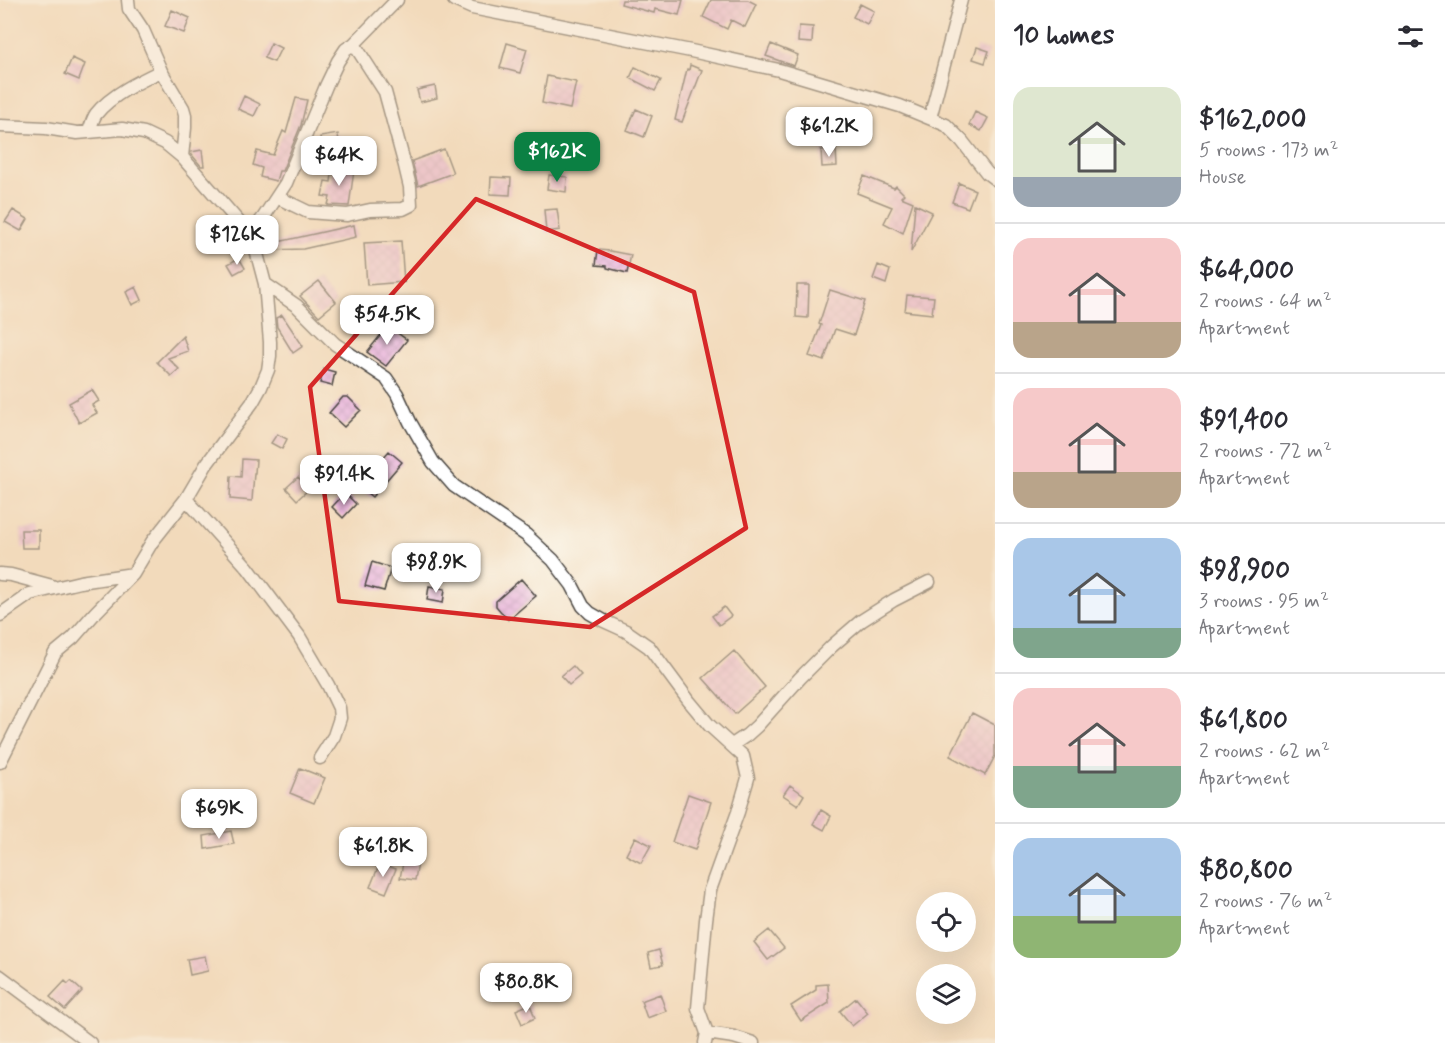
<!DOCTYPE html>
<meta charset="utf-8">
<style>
body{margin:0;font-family:Mynerve,sans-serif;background:#f2f2f3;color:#2b2b33;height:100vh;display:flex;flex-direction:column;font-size:22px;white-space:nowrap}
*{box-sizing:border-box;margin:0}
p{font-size:20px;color:#7c7c81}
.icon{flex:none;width:33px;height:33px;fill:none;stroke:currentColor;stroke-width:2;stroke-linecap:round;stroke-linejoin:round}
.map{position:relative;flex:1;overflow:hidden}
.side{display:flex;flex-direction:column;background:#fff;width:450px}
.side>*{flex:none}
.fabs{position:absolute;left:916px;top:892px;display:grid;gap:12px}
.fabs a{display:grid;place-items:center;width:60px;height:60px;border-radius:50%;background:#fff;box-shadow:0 6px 24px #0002;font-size:30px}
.price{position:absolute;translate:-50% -51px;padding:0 14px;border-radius:12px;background:#fff;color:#222;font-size:20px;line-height:39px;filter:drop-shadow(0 2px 3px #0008)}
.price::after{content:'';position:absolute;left:50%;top:36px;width:18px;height:14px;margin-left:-9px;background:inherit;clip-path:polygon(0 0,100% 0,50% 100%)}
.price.selected{background:#0b8043;color:#fff}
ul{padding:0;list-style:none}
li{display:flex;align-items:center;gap:18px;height:150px;padding:0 18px}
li+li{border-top:2px solid #e1e1e2}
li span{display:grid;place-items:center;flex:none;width:168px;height:120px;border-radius:18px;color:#555}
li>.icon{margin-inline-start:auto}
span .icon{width:72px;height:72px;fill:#fffc;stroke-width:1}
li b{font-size:26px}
h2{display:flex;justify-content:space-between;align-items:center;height:72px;padding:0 18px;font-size:26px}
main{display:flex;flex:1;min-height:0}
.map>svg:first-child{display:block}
.building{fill:url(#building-cross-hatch)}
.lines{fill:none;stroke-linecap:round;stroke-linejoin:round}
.minor-casing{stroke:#494541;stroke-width:15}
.minor{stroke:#fff;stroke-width:12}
.marked{fill:none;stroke:#d62828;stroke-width:4.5;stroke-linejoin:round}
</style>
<main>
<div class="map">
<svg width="995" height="1043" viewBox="0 0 995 1043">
<defs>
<pattern id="building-cross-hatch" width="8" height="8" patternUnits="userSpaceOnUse" patternTransform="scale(1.5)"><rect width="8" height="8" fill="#e7aed9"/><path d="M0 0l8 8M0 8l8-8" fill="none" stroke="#c696ba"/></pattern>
</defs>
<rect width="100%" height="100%" fill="#fbf7ec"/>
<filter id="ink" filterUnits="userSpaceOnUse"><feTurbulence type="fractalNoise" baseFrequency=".0167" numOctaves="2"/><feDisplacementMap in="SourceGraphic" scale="12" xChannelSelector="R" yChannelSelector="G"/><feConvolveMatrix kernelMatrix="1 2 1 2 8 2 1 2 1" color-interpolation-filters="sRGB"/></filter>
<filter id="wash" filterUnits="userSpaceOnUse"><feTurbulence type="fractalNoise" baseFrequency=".008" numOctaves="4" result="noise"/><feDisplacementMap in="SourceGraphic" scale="24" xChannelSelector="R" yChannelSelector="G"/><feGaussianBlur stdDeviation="1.35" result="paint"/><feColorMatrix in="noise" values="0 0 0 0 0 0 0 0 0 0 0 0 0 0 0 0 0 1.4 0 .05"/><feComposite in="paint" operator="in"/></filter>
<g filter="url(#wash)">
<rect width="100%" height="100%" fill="#f2dabb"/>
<g id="blocks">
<path class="building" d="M 622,0 L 683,0 L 679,15 L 655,9 L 654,13 L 621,4 Z
M 711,0 L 748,0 L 756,4 L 745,27 L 731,20 L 727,29 L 703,17 Z
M 860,4 L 874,11 L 867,24 L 853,17 Z
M 172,10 L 190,18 L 184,33 L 165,26 Z
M 799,26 L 813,27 L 812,43 L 798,42 Z
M 271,43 L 281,48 L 274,62 L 264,58 Z
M 507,43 L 527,49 L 520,73 L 500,68 Z
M 771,44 L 798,55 L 794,66 L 766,56 Z
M 977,47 L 989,51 L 985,63 L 973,59 Z
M 72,58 L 85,64 L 79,80 L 65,74 Z
M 690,65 L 702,70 L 682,122 L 675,120 L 687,69 L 689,70 Z
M 635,67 L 661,80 L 655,91 L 630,78 Z
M 547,76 L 576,82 L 570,109 L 542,103 Z
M 435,86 L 437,98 L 420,102 L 417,90 Z
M 244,96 L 260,104 L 254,116 L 238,109 Z
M 296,98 L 307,100 L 301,125 L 282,171 L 279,171 L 276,181 L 260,177 L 262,168 L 253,165 L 257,151 L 273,155 L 283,131 L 286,133 Z
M 636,109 L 652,116 L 644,137 L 627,130 Z
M 975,112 L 988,118 L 981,131 L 969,125 Z
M 338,134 L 340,150 L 322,153 L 320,137 Z
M 444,149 L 453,173 L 418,186 L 412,161 Z
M 836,149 L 837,166 L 822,167 L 821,150 Z
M 202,150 L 204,166 L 201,166 L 192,155 L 191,152 Z
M 333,166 L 354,170 L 349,206 L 328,205 L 330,197 L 322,196 L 325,181 L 331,182 Z
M 549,175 L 567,177 L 566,192 L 547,189 Z
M 864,176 L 894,188 L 896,186 L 904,194 L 901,197 L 913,202 L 903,233 L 884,223 L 892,207 L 857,193 Z
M 491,177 L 511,178 L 510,195 L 490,194 Z
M 959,183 L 975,190 L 968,208 L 952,202 Z
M 915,204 L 932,212 L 911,252 Z
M 557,209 L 560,230 L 546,232 L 544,210 Z
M 13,210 L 28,219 L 21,231 L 5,222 Z
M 354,225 L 356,237 L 303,249 L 270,250 L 269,244 Z
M 401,241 L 404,282 L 367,285 L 364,243 Z
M 598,250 L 610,251 L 631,255 L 627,273 L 607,268 L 607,266 L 596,265 Z
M 239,258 L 245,268 L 234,274 L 228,264 Z
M 878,265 L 890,270 L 886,284 L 873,279 Z
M 319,281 L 336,302 L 319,316 L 300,296 Z
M 797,285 L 809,285 L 808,318 L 796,317 Z
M 136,287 L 142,300 L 132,305 L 126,292 Z
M 830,290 L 865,301 L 854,335 L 835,329 L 824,361 L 809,356 L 821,325 L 819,324 Z
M 907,295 L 934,297 L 932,314 L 905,311 Z
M 282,315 L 303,346 L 293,353 L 277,327 L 276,318 Z
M 388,326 L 407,340 L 386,366 L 367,352 Z
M 183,336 L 188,351 L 168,358 L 179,369 L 171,376 L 157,362 Z
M 324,369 L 335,372 L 332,386 L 320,383 Z
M 92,390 L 99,401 L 92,405 L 97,413 L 79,423 L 69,403 Z
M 343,397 L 348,397 L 361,410 L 344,427 L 329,413 Z
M 277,434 L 287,439 L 282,449 L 271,443 Z
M 389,451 L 402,462 L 372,497 L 361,488 L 384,462 L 381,460 Z
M 242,459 L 256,460 L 255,473 L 254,473 L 252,501 L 230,499 L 231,476 L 241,477 Z
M 298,477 L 309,489 L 297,500 L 286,488 Z
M 345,493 L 356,504 L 343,518 L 332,507 Z
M 21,530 L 39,530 L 39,548 L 22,548 Z
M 372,562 L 391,568 L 384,591 L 365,586 Z
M 521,579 L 536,596 L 508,620 L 496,606 L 496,601 Z
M 429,586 L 445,589 L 443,603 L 427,600 Z
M 724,607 L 731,616 L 719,625 L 712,616 Z
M 734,651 L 765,687 L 735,714 L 703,678 Z
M 573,666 L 581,675 L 569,685 L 561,676 Z
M 972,713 L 995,725 L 995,756 L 985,775 L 950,756 Z
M 300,768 L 325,778 L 314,803 L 290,793 Z
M 790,785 L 804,795 L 798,805 L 783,795 Z
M 688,794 L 711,802 L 695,850 L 672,842 Z
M 821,810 L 831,816 L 824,830 L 813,824 Z
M 231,831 L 234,844 L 205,849 L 204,836 Z
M 635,837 L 651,845 L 641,863 L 626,855 Z
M 406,848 L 420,851 L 415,880 L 400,878 Z
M 380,863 L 396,869 L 386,893 L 370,887 Z
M 769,930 L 784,948 L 768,960 L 754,942 Z
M 659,950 L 663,965 L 651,967 L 648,953 Z
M 205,956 L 208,971 L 190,975 L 187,959 Z
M 65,981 L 68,984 L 71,981 L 82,991 L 65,1010 L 50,997 Z
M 828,984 L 829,1003 L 801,1021 L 791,1006 L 816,990 L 816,985 Z
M 660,994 L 666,1011 L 647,1018 L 641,1001 Z
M 856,998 L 868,1013 L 852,1026 L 840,1011 Z
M 530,1004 L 535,1018 L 522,1024 L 516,1010 Z"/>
</g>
</g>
<g filter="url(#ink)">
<use href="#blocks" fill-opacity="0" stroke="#494541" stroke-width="1.5"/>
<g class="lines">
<defs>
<path id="minor" d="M 128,0 L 129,9 L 143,30 L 161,71 L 183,108 L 185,115 L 185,128 L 182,157
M 454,0 L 472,8 L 691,51 L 779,70 L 900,106 L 946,125 L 962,141 L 987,173 L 995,179
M 930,118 L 961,0
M 0,126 L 46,128 L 77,133 L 122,129 L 144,133 L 165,143 L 182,157 L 250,235
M 89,131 C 91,126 93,118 96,114 C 111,95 140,81 161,71
M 277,197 L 308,212 L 347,215 L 370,210 L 403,209 L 411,205 L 410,187 L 405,166 L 385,92 L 354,44
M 265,284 L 297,306 L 335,344 L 386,378 L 397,394 L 410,422 L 433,462 L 454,486 L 526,535 L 553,560 L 572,585 L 583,606 L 590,613 L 604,621 L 626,631 L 649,647 L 689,701 L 709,725 L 743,756 L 748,778 L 738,812 L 710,890 L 706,920 L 698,1008 L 707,1033 L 705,1043
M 186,499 L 248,568 L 299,636 L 328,685 L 339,708 L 340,718 L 334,736 L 320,758
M 0,574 L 11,575 L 52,586
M 0,615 L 30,594 L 80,582 L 133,574
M 732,745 L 747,735 L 757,726 L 800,678 L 832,646 L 861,621 L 894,600 L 929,582
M 0,762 L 55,653 L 73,638 L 95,613 L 133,574 L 152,542 L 186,499 L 206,465 L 252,403 L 261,387 L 268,370 L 270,356 L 270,342 L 265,284 L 256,250 L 250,235 L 263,218 L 286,183 L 326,86 L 338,61 L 346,49 L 354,44 L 397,0
M 0,976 L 90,1043
M 707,1033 L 734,1037 L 753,1043"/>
</defs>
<use href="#minor" class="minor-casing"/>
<use href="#minor" class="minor"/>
</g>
</g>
<path d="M0 0H995V1043H0ZM 476,199 L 694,292 L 746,528 L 590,627 L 339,601 L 310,387 Z" fill="#f2dabb" fill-opacity=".55" fill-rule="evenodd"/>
<path class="marked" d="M 476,199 L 694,292 L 746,528 L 590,627 L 339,601 L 310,387 Z"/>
</svg>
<div class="fabs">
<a><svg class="icon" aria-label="locate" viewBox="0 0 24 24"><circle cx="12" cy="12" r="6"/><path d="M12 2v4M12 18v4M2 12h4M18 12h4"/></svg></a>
<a><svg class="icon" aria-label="layers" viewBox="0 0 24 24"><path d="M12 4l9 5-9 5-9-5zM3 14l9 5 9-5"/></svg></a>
</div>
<b class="price" style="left:829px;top:158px">$61.2K</b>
<b class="price selected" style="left:557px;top:183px">$162K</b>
<b class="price" style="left:339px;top:187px">$64K</b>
<b class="price" style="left:237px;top:266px">$126K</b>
<b class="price" style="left:387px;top:346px">$54.5K</b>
<b class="price" style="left:344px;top:506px">$91.4K</b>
<b class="price" style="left:436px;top:594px">$98.9K</b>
<b class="price" style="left:219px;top:840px">$69K</b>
<b class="price" style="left:383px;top:878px">$61.8K</b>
<b class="price" style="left:526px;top:1014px">$80.8K</b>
</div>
<section class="side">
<h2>10 homes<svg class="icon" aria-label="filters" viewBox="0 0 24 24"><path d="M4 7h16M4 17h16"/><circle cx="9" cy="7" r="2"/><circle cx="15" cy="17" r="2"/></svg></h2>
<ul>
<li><span style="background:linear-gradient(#dfe7d0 75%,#9aa5b1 0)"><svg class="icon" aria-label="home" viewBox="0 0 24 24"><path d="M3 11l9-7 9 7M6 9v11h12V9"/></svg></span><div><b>$162,000</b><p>5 rooms · 173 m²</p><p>House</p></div></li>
<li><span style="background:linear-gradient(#f6c9c9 70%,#b9a48a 0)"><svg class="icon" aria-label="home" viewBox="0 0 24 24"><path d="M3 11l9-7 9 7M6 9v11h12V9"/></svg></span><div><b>$64,000</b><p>2 rooms · 64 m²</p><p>Apartment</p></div></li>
<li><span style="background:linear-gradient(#f6c9c9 70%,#b9a48a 0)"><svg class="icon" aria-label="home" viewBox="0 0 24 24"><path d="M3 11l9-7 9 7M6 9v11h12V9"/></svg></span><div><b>$91,400</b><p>2 rooms · 72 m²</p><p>Apartment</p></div></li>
<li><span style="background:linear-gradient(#a9c7e8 75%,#7fa58c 0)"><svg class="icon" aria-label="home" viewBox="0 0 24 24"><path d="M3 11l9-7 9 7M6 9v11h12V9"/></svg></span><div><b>$98,900</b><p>3 rooms · 95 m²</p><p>Apartment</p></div></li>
<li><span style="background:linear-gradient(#f6c9c9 65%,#7fa58c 0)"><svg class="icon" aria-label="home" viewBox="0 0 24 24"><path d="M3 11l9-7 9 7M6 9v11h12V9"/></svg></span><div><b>$61,800</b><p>2 rooms · 62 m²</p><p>Apartment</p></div></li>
<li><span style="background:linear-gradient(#a9c7e8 65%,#8fb573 0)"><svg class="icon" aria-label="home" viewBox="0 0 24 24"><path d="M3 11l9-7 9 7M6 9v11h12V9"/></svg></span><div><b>$80,800</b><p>2 rooms · 76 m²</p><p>Apartment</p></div></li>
</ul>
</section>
</main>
